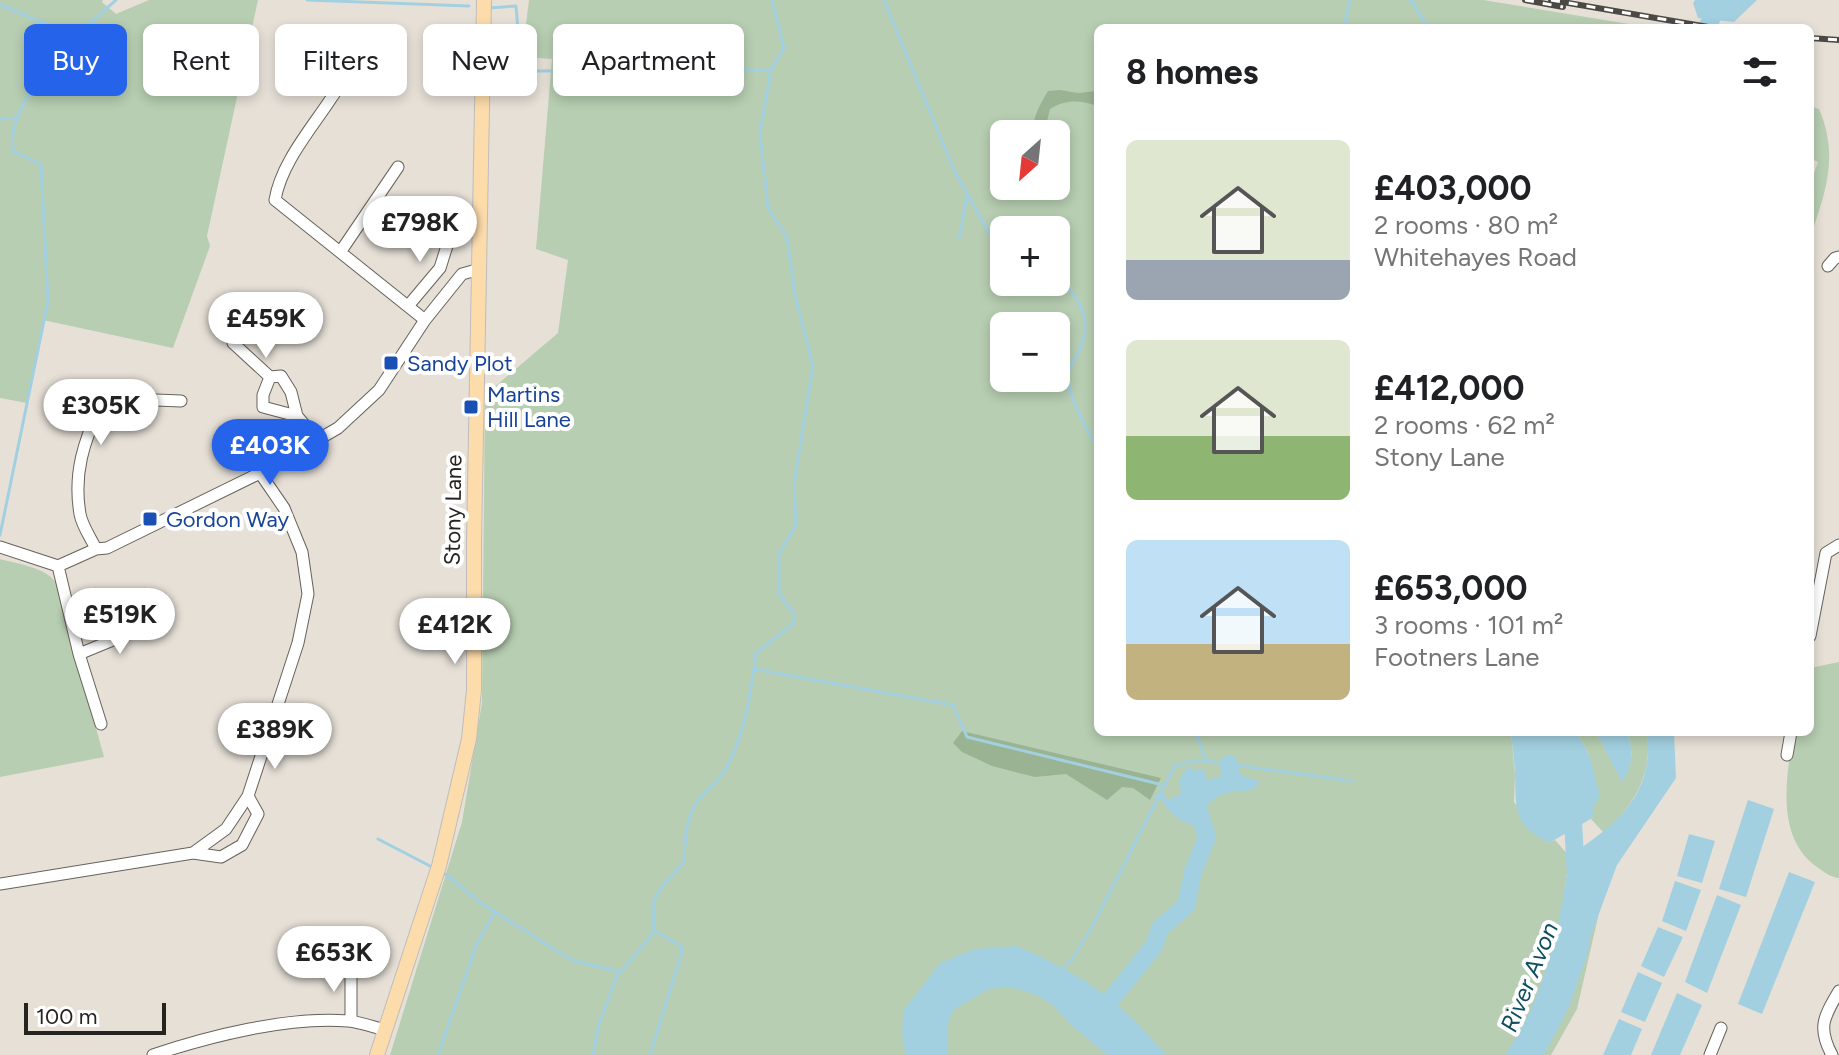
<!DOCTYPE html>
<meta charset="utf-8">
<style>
body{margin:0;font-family:Figtree,sans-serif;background:#f6f6f6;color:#202124;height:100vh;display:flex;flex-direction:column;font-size:30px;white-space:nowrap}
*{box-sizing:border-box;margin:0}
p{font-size:26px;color:#757577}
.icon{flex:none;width:44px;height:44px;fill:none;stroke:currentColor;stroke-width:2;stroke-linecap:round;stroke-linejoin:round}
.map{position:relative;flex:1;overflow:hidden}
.drawer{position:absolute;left:1094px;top:24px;width:720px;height:712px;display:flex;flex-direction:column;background:#fff;border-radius:12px;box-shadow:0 4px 12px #0003}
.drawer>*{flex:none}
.banner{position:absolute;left:24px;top:24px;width:760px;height:72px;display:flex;gap:16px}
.needle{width:52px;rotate:207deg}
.fabs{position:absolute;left:990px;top:120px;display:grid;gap:16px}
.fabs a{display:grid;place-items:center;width:80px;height:80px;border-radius:12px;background:#fff;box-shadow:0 4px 12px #0003;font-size:40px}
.scale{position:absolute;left:24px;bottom:20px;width:142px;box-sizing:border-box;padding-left:8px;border:4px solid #262421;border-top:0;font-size:22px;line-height:28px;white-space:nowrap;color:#262421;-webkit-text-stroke:6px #fff;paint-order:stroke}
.price{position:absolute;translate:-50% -68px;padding:0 18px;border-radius:28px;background:#fff;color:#222;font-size:26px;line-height:52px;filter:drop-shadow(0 2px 4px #0008)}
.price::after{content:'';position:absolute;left:50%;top:48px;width:24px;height:18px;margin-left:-12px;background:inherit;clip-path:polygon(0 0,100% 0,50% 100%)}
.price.active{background:#2563eb;color:#fff}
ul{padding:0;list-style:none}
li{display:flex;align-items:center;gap:24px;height:200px;padding:0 32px}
li span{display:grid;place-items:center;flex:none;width:224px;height:160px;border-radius:12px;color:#555}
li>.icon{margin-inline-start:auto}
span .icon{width:96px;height:96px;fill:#fffc;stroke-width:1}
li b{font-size:34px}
h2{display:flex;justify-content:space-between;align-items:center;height:96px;padding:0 32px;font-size:34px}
.pill{padding:0 28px;border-radius:12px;background:#fff;box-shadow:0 4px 12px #0003;font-size:28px;line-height:72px}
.pill.active{background:#2563eb;color:#fff}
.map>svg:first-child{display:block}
.green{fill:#b7ceb2;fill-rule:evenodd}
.forest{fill:#9ab493}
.water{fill:#a2d0e0}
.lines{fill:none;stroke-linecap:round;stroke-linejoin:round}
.stream{stroke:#a2d0e0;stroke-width:3}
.river{stroke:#a2d0e0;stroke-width:18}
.minor-casing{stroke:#67625a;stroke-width:13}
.major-casing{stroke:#bebdbc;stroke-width:16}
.minor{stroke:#fff;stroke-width:11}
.major{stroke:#fddcac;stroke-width:14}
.rail-casing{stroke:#4c4945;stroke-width:6}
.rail{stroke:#fff;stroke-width:3;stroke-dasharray:9;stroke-linecap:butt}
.transit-dot{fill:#1a4fb4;stroke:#fff;stroke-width:3}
.labels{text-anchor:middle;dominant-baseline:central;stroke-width:8;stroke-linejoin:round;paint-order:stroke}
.transit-label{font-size:22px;fill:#164399;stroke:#fff;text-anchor:start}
.street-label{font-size:22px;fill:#262421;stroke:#fff}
.water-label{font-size:24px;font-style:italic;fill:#0d4e5f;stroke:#fff}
</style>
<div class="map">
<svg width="1839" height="1055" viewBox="0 0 1839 1055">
<rect width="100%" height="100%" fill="#e6e0d7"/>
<path class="green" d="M 0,0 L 103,0 L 102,2 L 116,14 L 149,0 L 258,0 L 207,236 L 210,246 L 173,348 L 43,320 L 27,403 L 0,398 Z
M 529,0 L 1483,0 L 1653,28 L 1098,28 L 1098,732 L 1511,732 L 1515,775 L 1514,802 L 1548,843 L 1555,840 L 1569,856 L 1563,903 L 1598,917 L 1577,1009 L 1551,1055 L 390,1055 L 462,822 L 482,703 L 485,395 L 558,333 L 568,260 L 536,249 L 552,59 L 522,57 ZM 1004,134 L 1056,134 L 1056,186 L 1004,186 ZM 1004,230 L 1056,230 L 1056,282 L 1004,282 ZM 1004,326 L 1056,326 L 1056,378 L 1004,378 Z
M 1810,106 L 1819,109 C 1839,156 1826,191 1810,238 L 1810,184 L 1818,162 L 1810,158 Z
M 0,559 C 17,564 46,567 56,583 L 104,757 L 0,777 Z
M 1839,662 L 1839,878 C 1830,877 1824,872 1817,867 C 1775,838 1786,775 1794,732 L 1810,732 L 1810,668 Z
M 1577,732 L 1596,732 L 1622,781 C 1633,765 1634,750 1627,732 L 1647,732 C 1653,775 1634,805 1604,833 L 1591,819 L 1594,817 L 1590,757 Z"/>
<path class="forest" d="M 1060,90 L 1078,93 L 1098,91 L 1098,106 C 1080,100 1066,99 1050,109 L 1044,134 L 1032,134 C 1033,117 1039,106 1048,91 Z
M 962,731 L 1161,778 L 1150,800 L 1133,788 L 1122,787 L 1107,800 L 1066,774 L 1035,777 L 992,766 L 962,752 L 953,743 Z"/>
<path class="water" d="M 1695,0 L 1757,0 L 1734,22 L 1698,18 L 1693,3 Z
M 1511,732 L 1577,732 L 1590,757 L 1600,796 L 1594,805 L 1594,817 L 1549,843 C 1514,825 1516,811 1515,776 C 1515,761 1512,747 1511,732 Z
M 1596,732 L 1627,732 C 1634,750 1633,765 1622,782 Z
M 1647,732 L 1674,732 L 1676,778 L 1617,865 L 1590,938 L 1588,952 L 1569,1007 L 1544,1055 L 1505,1055 C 1546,996 1561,925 1569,856 C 1616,825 1655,795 1647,732 Z
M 1189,766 L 1192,770 L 1204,770 L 1207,780 L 1213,783 L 1222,782 L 1229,772 C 1238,771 1250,780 1260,781 C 1253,796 1238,789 1224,791 L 1207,805 L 1213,831 L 1206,847 L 1202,843 L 1202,827 C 1180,823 1173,817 1161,799 L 1153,798 L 1161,790 L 1167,799 L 1175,798 L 1181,792 L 1179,779 Z
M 1748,800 L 1774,809 L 1746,897 L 1719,889 Z
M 1689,834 L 1715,841 L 1702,883 L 1677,876 Z
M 1789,872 L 1815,882 L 1762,1014 L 1738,1004 Z
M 1675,881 L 1701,890 L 1686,931 L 1662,921 Z
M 1717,895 L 1741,905 L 1707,993 L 1685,982 Z
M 1658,927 L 1683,937 L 1664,977 L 1641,966 Z
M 1017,946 C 1060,965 1100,986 1133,1019 C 1145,1030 1155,1044 1167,1055 L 1107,1055 L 1071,1025 L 1053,1005 L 1037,995 L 1010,987 L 989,989 L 953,1010 L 947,1027 L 947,1055 L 906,1055 L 902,1034 L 904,1010 L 940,963 L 975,949 Z
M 1638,972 L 1662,983 L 1645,1022 L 1621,1012 Z
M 1677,993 L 1702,1005 L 1680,1055 L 1651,1055 Z
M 1619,1019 L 1642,1029 L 1631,1055 L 1603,1055 Z"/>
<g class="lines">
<path class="stream" d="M 307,0 L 469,6
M 884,0 L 954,170 L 996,245
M 1408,0 L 1412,1 L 1428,28
M 0,5 L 71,34
M 488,8 L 516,6 L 521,67 L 532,71 L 771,70
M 1344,28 L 1350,0
M 0,119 L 16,118
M 959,239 L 967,196
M 1002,256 L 1004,257
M 1056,274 C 1081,301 1096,320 1076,357 C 1071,366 1067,370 1068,380 C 1072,405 1087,429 1098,450
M 0,535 L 48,301 L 41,164 L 14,152 C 3,116 52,63 71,34 L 83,29 L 116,0
M 754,669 L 953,705 L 967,737 L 1163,785
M 1196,732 L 1206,761
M 378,839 L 430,866
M 445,874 L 481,903 L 560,953 L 575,961 L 621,972
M 1063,968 L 1073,958 L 1092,927 L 1174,767 L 1191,761 L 1206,761 L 1352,781
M 438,1055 L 476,946 L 495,911
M 593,1055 L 599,1024 L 617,976 L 649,939 L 654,930 L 653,905 L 657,893 L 684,862 C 685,840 685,815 701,797 C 712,786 722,777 729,763 C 746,729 751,691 756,653 L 793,624 L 795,615 L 779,594 L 779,554 L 796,525 L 794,484 L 813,366 L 795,295 L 787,237 L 768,208 L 760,133 L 771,70 L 784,48 L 772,0
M 650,1055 L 682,952 L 681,946 L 655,931"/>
<path class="river" d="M 1707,28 L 1720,0
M 1215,787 L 1227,784 L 1231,778 L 1229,764
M 1566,806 L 1573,822 L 1576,875
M 1097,1017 L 1154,946 L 1160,928 L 1186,906 L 1193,872 L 1207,837 L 1202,821"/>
<defs>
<path id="minor" d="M 282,70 L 306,35 L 321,32 C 332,40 348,47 348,63 C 347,75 338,88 332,97 C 312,128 281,163 275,200 L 425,320
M 341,251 L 398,167
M 1828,266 L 1835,258 L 1839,257
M 408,306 L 440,268 L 451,233
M 233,343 L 270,377
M 297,416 L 263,407 L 263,395 L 270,377 L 281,376 L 291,392 L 297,416 L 318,441
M 0,547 L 58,566 L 96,549 L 107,548 L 260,473 L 338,428 L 379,390 L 425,320 L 462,274 L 480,269
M 96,549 C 91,538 82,526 80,514 C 73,473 84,441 101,404 L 131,399 L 181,401
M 58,566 L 79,654 L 101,724
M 1810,636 L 1826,553 L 1839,545
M 79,654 L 147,626
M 1787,755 L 1791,732
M 193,853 L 221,857 L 242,845 L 258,814 L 248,796
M 0,884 L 193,853 L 226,829 L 248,796 L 298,643 L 308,594 L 302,552 L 284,508 L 260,473
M 351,1021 L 351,967
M 153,1055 C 210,1036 289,1016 348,1021 C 360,1022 373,1027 385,1030
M 1710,1055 L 1721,1028
M 1832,1055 C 1817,1027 1824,1017 1839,991"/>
<path id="major" d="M 377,1055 L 439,866 L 469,739 L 474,690 L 474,541 L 484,0"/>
</defs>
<use href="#minor" class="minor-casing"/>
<use href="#major" class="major-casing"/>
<use href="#minor" class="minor"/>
<use href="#major" class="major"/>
<defs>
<path id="rail" d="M 1525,0 L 1563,7
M 1551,0 L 1714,28
M 1810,38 L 1839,40"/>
</defs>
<use href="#rail" class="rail-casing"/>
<use href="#rail" class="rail"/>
</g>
<g class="transit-dot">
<rect x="383" y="355" width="16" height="16" rx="4"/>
<rect x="463" y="399" width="16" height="16" rx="4"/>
<rect x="142" y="511" width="16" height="16" rx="4"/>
</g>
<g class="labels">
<g class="transit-label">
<text x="407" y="363">Sandy Plot</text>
<text x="487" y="394">Martins<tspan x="487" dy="25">Hill Lane</tspan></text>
<text x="166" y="519">Gordon Way</text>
</g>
<g class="street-label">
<text transform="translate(453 510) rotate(-89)">Stony Lane</text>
</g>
<g class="water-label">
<text transform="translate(1529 977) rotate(-68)">River Avon</text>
</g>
</g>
</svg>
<div class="fabs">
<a><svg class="needle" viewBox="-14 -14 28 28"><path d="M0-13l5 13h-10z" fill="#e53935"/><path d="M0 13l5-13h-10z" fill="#757577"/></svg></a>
<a>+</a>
<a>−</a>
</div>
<div class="scale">100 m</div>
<b class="price" style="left:420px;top:264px">£798K</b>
<b class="price" style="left:266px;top:360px">£459K</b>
<b class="price" style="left:101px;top:447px">£305K</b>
<b class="price active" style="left:270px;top:487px">£403K</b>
<b class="price" style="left:120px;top:656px">£519K</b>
<b class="price" style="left:455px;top:666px">£412K</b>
<b class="price" style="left:275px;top:771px">£389K</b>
<b class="price" style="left:334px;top:994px">£653K</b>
<div class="banner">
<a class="pill active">Buy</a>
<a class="pill">Rent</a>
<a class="pill">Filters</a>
<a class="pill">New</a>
<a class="pill">Apartment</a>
</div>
<section class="drawer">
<h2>8 homes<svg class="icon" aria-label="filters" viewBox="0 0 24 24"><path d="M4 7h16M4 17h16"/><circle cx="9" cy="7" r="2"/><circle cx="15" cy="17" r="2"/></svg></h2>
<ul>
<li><span style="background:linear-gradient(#dfe7d0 75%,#9aa5b1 0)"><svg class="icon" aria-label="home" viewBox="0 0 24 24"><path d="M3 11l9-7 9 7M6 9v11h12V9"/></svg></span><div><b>£403,000</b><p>2 rooms · 80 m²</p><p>Whitehayes Road</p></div></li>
<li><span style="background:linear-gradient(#dfe7d0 60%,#8fb573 0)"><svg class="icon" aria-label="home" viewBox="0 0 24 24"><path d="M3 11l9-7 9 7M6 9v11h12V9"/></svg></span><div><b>£412,000</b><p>2 rooms · 62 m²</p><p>Stony Lane</p></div></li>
<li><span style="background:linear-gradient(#bfe0f5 65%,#c2b280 0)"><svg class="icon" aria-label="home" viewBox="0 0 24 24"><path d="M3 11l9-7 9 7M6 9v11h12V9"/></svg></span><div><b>£653,000</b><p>3 rooms · 101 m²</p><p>Footners Lane</p></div></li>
</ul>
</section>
</div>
